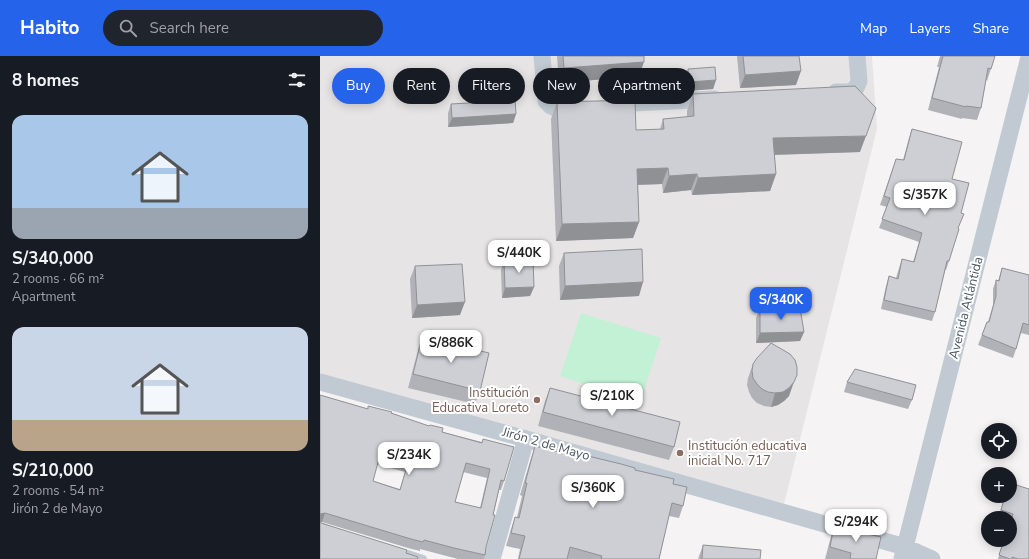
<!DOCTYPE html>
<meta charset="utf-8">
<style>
body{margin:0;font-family:"Nunito Sans",sans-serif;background:#20242c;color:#f1f3f6;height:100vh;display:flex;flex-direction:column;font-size:15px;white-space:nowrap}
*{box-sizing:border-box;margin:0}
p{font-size:13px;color:#9ea1a6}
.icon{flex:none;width:22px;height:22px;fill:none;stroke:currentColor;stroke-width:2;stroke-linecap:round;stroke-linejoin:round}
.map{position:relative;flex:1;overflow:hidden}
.drawer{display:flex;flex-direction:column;background:#171b24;width:320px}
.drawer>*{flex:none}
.hud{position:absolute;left:12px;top:12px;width:380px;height:36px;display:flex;gap:8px}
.controls{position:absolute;left:661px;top:367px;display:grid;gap:8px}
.controls a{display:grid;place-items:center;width:36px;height:36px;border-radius:50%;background:#171b24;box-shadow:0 2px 10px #0003;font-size:20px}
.price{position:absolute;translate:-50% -34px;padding:0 9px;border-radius:8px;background:#fff;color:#222;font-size:13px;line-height:26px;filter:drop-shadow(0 1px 2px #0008)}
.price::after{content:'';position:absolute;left:50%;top:24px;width:12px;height:9px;margin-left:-6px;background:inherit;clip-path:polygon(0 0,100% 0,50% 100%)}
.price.active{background:#2563eb;color:#fff}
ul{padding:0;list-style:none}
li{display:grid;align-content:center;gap:8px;height:212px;padding:0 12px}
li span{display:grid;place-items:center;height:124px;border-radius:12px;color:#555}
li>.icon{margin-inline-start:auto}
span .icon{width:72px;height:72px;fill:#fffc;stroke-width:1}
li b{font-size:17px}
h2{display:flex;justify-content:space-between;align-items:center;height:48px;padding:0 12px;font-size:17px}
.chip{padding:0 14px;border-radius:18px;background:#171b24;box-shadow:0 2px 10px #0003;font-size:14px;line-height:36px}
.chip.active{background:#2563eb;color:#fff}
header{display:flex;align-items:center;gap:24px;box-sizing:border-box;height:56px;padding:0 20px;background:#2563eb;color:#fff}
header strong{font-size:19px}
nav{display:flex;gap:22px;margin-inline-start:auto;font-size:14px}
.search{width:280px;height:36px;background:#20242c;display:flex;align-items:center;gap:10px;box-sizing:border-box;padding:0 14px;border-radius:22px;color:#9ea1a6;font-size:15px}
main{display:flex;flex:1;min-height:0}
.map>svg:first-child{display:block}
.education{fill:#e6e4e5}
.green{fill:#c3f1d5}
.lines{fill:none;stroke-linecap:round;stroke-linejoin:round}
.service{stroke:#c1cad2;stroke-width:8}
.minor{stroke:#c1cad2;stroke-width:17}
.wall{fill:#b0b2b7;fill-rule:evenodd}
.shaded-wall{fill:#909195}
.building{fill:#cdcfd5;stroke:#909195;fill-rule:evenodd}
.education-dot{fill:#8d6e63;stroke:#fff;stroke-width:1.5}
.labels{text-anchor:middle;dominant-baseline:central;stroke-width:4;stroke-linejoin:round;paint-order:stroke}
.street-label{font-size:13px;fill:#4a5661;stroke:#fff}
.education-label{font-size:13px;fill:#785e54;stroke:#fff;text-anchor:end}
</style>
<header>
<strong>Habito</strong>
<div class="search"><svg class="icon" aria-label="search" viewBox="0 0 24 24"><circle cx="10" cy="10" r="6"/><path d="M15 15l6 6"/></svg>Search here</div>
<nav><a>Map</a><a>Layers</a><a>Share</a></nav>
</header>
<main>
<section class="drawer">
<h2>8 homes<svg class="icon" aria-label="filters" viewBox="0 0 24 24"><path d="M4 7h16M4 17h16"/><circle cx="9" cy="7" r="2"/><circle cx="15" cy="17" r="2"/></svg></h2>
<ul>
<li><span style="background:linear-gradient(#a9c7e8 75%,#9aa5b1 0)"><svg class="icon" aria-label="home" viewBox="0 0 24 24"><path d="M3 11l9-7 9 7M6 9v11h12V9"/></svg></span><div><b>S/340,000</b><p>2 rooms · 66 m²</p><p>Apartment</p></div></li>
<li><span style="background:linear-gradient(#c9d6e8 75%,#b9a48a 0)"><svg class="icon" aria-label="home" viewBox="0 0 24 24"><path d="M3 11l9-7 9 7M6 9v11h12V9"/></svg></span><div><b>S/210,000</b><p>2 rooms · 54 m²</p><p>Jirón 2 de Mayo</p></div></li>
</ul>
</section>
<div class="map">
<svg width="709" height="503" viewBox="0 0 709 503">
<rect width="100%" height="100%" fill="#f5f3f3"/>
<path class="education" d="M 0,0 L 552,0 L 557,73 L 462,456 L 0,326 Z"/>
<path class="green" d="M 261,257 L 341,282 L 320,346 L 240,320 Z"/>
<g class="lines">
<path class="service" d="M 88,498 L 103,503"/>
<path class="minor" d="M 222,0 L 226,45 L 231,50 L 235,52 L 258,50
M 516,36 L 530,36 L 536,32 L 539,25 L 537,0
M 292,48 L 394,43
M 0,326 L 206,383 L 585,491 L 612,503
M 172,503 L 206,383
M 582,503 L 709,1"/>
</g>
<path class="wall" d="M 237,0 L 324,0 L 319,20 L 239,27 Z
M 417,0 L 479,0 L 476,29 L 420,32 Z
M 620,0 L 675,0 L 667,25 L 666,24 L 661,52 L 657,64 L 642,62 L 642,63 L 608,54 L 619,11 L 617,11 Z
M 368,13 L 396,24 L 393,33 L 366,35 L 365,22 Z
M 373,38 L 540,96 L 454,99 L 456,118 L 450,135 L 372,139 L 371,134 L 343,137 L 342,128 L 318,129 L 319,166 L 313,182 L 236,185 L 231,63 L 237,46 L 316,74 L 340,73 L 343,63 L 367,61 L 367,55 Z
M 166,45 L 196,58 L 193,67 L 128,71 L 128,57 L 131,48 L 166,46 Z
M 592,73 L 632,123 L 641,157 L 638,172 L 629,205 L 626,214 L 625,214 L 615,256 L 612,265 L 561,253 L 566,230 L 569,220 L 576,222 L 579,212 L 582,203 L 593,206 L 599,186 L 559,172 L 567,151 L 560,149 L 576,103 L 583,104 L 589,82 Z
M 244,197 L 319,240 L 240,244 L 239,210 Z
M 184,205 L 214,231 L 210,240 L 182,242 L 181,214 Z
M 95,210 L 140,259 L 92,262 L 90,223 Z
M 682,212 L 709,219 L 709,279 L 701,277 L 696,293 L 693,302 L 658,289 L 667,266 L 668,266 L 673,249 L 673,233 L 676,224 L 678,225 Z
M 440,253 L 484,276 L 480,285 L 436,287 L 436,262 Z
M 102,281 L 160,335 L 155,348 L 88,332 L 98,294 Z
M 433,308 L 469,340 L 464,345 L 458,349 L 451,351 L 444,350 L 437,347 L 432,342 L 429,336 L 427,329 L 428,322 Z
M 527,326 L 592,344 L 588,353 L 524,336 Z
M 230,332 L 354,391 L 349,404 L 218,370 L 225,345 Z
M 0,339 L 47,353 L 71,357 L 122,376 L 162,386 L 163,383 L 184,425 L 181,434 L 179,434 L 166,491 L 165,499 L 164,503 L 138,503 L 100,493 L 100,495 L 88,492 L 2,466 L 0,466 L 86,497 L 0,503 ZM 57,408 L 85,416 L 80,433 L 53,425 ZM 143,416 L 167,422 L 160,452 L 135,446 Z
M 215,390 L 267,403 L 268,400 L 315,414 L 353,428 L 363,450 L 359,462 L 349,460 L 339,503 L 198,503 L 200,493 L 186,490 L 191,473 L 195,461 L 197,461 L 202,440 L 200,439 L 211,402 Z
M 685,440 L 690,440 L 709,503 L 678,503 L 684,484 L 690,484 L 690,462 L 678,462 Z
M 514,470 L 556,503 L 505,503 L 510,484 Z
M 383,489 L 440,503 L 378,503 Z"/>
<path class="shaded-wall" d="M 324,6 L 319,20 L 239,27 L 244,12 Z
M 481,15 L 476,29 L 420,32 L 425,19 Z
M 396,24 L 393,33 L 366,35 L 369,26 Z
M 196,58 L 193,67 L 128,71 L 132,62 Z
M 546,80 L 540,96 L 447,99 L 453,82 Z
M 348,112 L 342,128 L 311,129 L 317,113 Z
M 377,118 L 371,134 L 343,137 L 349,120 Z
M 456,118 L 450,135 L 372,139 L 378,122 Z
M 319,166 L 313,182 L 236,185 L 242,168 Z
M 323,226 L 319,240 L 240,244 L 245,230 Z
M 214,231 L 210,240 L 182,242 L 185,232 Z
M 145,246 L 140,259 L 92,262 L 97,249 Z
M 484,276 L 480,285 L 436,287 L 440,277 Z
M 474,326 L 469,340 L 464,345 L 458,349 L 451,351 L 455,337 Z
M 5,457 L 2,466 L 0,466 L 0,458 Z"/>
<path class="building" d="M 243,0 L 324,0 L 324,6 L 244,12 Z
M 423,0 L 479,0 L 481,15 L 425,19 Z
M 623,0 L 675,0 L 671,13 L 668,12 L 661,52 L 646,50 L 646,51 L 612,42 Z
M 395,11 L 396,24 L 369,26 L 368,13 Z
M 535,30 L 556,52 L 546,80 L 453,82 L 456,118 L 378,122 L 377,118 L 349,120 L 348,112 L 317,113 L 319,166 L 242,168 L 237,46 L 315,44 L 316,74 L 344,73 L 343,63 L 374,60 L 373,38 Z
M 195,43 L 196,58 L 132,62 L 131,48 L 166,46 L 166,45 Z
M 592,73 L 642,86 L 632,123 L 649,127 L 641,157 L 644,158 L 638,172 L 639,173 L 629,205 L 627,205 L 615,256 L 564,244 L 569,220 L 578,223 L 582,203 L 594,206 L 602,177 L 562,163 L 570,142 L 564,140 L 576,103 L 584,104 Z
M 322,193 L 323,226 L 245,230 L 244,197 Z
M 213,204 L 214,231 L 185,232 L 184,205 Z
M 142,208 L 145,246 L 97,249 L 95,210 Z
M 682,212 L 709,219 L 709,269 L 703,267 L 696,293 L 662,279 L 667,266 L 669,266 L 676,240 L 676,224 L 679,225 Z
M 480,252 L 484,276 L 440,277 L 440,253 Z
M 102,281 L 169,297 L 160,335 L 93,318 Z
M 451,287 L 470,298 L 475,304 L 477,311 L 477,319 L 474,326 L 469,332 L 463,336 L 455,337 L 448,336 L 442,333 L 437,328 L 433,322 L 432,315 L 433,308 L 437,302 Z
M 535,313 L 596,329 L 592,344 L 527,326 Z
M 230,332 L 360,366 L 354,391 L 223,356 Z
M 0,339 L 48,353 L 48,350 L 72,356 L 71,357 L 109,370 L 110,369 L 123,372 L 122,376 L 162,387 L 163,383 L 194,391 L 184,425 L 181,424 L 173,459 L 175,459 L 166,491 L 165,499 L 134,492 L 104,484 L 103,486 L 91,483 L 5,457 L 0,458 ZM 60,399 L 88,407 L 80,434 L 53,425 ZM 146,407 L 170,413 L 161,452 L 135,446 Z
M 215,390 L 267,403 L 268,400 L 301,408 L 315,412 L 315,414 L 354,423 L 353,428 L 367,431 L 363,450 L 352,447 L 339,503 L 281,503 L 282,500 L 250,491 L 247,503 L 199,503 L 205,480 L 191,477 L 195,461 L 199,462 L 207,427 L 205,427 Z
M 690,427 L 709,433 L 709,503 L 698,503 L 692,501 L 692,503 L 690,503 L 679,499 L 684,484 L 690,484 L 690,468 L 693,458 L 681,454 L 685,440 L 690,440 Z
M 0,466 L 1,467 L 87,494 L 86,497 L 98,501 L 97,503 L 0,503 Z
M 514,470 L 561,481 L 556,503 L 530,503 L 531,497 L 510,491 Z
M 383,489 L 441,494 L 440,503 L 382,503 Z"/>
<g class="education-dot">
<circle cx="217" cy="344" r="4"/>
<circle cx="360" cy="397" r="4"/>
</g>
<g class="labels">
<g class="street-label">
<text transform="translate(646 252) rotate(-76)">Avenida Atlántida</text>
<text transform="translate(226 388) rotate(16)">Jirón 2 de Mayo</text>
</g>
<g class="education-label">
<text x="209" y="337">Institución<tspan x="209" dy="15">Educativa Loreto</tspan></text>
<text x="368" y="390" text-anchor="start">Institución educativa<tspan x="368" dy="15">inicial No. 717</tspan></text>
</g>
</g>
</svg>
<div class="controls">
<a><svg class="icon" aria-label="locate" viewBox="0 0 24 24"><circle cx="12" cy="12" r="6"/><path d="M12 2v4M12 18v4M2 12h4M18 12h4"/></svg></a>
<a>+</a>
<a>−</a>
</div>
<b class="price" style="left:605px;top:160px">S/357K</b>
<b class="price" style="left:199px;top:218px">S/440K</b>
<b class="price active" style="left:461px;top:265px">S/340K</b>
<b class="price" style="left:131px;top:308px">S/886K</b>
<b class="price" style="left:292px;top:361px">S/210K</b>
<b class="price" style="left:89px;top:420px">S/234K</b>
<b class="price" style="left:273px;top:453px">S/360K</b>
<b class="price" style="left:536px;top:487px">S/294K</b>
<div class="hud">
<a class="chip active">Buy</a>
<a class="chip">Rent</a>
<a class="chip">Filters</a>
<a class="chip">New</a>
<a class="chip">Apartment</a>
</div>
</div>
</main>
